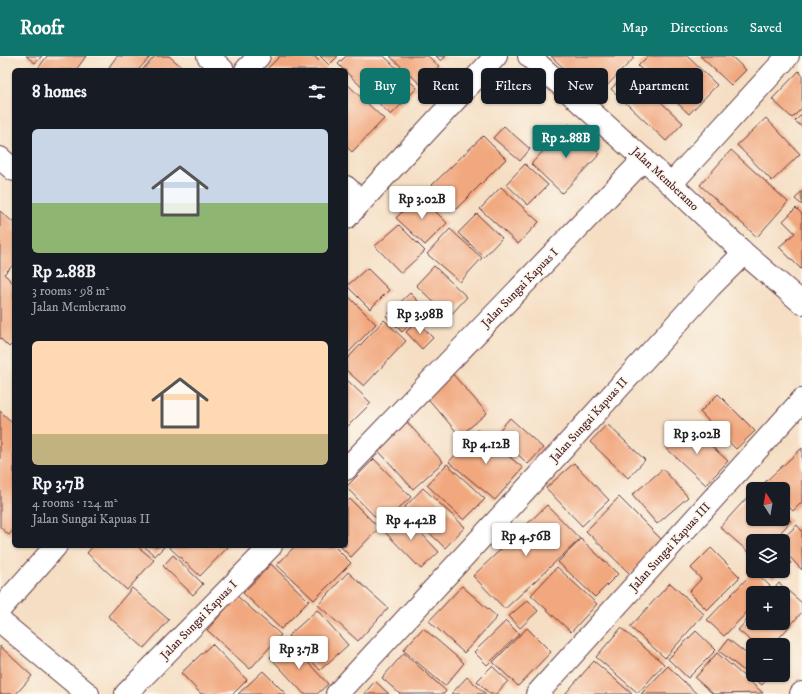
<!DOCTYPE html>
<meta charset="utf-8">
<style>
body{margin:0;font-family:"IM FELL DW Pica",serif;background:#20242c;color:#f1f3f6;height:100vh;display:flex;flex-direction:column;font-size:15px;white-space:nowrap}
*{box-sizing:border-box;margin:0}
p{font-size:13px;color:#9ea1a6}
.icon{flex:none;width:22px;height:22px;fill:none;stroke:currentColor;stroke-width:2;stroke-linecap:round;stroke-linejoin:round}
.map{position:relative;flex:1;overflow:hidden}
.panel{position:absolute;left:12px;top:12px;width:336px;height:480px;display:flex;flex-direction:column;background:#171b24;border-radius:6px;box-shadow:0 1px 3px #0004}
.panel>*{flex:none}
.banner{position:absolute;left:360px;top:12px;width:380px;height:36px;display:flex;gap:8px}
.needle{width:26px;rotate:349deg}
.tools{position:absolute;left:746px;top:426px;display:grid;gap:8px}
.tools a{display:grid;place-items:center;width:44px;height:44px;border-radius:6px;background:#171b24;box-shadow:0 1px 3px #0004;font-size:20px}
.price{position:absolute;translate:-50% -34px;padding:0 9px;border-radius:4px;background:#fff;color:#222;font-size:13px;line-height:26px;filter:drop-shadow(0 1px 2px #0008)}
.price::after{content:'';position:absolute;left:50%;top:24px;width:12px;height:9px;margin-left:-6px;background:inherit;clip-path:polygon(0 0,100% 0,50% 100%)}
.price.selected{background:#0f766e;color:#fff}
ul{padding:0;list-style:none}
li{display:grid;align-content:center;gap:8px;height:212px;padding:0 20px}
li span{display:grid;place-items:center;height:124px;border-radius:6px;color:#555}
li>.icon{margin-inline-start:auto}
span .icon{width:72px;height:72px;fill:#fffc;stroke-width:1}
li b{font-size:17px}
h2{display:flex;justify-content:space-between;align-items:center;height:48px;padding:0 20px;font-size:17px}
.tag{padding:0 14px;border-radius:6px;background:#171b24;box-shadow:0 1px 3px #0004;font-size:14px;line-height:36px}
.tag.selected{background:#0f766e;color:#fff}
header{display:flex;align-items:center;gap:24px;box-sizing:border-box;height:56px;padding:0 20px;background:#0f766e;color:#fff}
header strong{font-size:19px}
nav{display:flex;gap:22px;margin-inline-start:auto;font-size:14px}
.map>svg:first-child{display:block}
.building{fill:#f1a87f}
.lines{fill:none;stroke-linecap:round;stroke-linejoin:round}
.minor-casing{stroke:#643c42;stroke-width:24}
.tertiary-casing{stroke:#643c42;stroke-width:24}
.minor{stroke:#fff;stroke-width:22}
.tertiary{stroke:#fff;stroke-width:22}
.labels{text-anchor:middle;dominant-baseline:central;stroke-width:3.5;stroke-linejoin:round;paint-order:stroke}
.street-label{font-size:12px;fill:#4a1f2b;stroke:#fbf7ec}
</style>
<header>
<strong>Roofr</strong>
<nav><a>Map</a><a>Directions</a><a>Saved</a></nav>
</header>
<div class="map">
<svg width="802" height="638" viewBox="0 0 802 638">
<rect width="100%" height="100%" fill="#fbf7ec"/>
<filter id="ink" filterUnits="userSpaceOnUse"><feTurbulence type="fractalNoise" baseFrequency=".025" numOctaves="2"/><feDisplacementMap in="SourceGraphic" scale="8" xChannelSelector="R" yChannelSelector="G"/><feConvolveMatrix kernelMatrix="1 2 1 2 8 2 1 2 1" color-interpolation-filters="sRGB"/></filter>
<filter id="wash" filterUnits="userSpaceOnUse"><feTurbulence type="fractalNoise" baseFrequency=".012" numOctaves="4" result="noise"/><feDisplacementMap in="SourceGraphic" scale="16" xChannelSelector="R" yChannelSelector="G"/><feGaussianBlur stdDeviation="0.9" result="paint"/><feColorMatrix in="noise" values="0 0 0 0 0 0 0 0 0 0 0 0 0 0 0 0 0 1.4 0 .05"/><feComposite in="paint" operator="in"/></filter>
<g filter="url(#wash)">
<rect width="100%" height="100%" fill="#f5dec3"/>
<g id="blocks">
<path class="building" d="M 26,0 L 42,0 L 35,7 Z
M 47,0 L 86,0 L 76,14 L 37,14 Z
M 117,0 L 151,0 L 138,14 L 111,14 L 109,11 Z
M 155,0 L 169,0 L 183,12 L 182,14 L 142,14 Z
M 280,0 L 314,0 L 328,14 L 266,14 Z
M 320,0 L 338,0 L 329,9 Z
M 346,0 L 384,0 L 417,32 L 391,59 L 346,16 L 346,14 L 344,14 L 338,8 Z
M 390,0 L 428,0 L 439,10 L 421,29 Z
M 436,0 L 446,0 L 441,5 Z
M 551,0 L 632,0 L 634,2 L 595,42 Z
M 648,0 L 687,0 L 717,29 L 689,58 L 638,10 Z
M 700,0 L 731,0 L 746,14 L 731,29 Z
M 628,15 L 683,67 L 666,85 L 611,33 Z
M 799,15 L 802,19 L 802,52 L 792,62 L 772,43 Z
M 346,27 L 384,63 L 352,96 L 346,90 Z
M 802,58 L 802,71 L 795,65 Z
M 766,62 L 800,98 L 772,125 L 737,89 Z
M 569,68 L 600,98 L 562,137 L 531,108 Z
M 504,70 L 530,93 L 520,105 L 493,82 Z
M 483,80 L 506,103 L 456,153 L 432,129 Z
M 731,94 L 788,146 L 757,181 L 700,129 Z
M 525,108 L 548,129 L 528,149 L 506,128 Z
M 501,131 L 539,166 L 518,188 L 480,153 Z
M 802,135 L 802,149 L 795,143 Z
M 419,139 L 447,167 L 425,189 L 396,162 Z
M 796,152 L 802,158 L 802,212 L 801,213 L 779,191 L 795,177 L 783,165 Z
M 0,155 L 14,167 L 14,208 L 4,218 L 14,228 L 14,286 L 9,291 L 0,282 Z
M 477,158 L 502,182 L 484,201 L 458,177 Z
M 399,169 L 425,195 L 401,217 L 375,190 Z
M 450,173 L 482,202 L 460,226 L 427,198 Z
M 434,210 L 467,241 L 449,261 L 416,229 Z
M 367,212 L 389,234 L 370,253 L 347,230 Z
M 410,237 L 426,253 L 402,276 L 386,260 Z
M 346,238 L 376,268 L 349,296 L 346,293 Z
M 384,264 L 406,285 L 364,330 L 346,314 L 346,304 Z
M 417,265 L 433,282 L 422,293 L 406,276 Z
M 450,315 L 487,357 L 460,380 L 424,338 Z
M 346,323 L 371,347 L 346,372 Z
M 718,338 L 755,375 L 736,393 L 700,356 Z
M 0,355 L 14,368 L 14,473 L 9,479 L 0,471 Z
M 510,362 L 543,392 L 528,408 L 496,378 Z
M 405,364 L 443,406 L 413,433 L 376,392 Z
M 607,368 L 645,404 L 628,422 L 590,386 Z
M 688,369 L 728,405 L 706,429 L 666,392 Z
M 477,374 L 523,412 L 495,444 L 449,406 Z
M 802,392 L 802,446 L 793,455 L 783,445 L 783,433 L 772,433 L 765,426 Z
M 374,403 L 411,441 L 382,468 L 346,431 Z
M 574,407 L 609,444 L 582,470 L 546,432 Z
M 447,408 L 485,443 L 464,464 L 427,429 Z
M 663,413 L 688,441 L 657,468 L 632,439 Z
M 423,432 L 465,471 L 445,492 L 404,452 Z
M 753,435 L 753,463 L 783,463 L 783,457 L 791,465 L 773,485 L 753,485 L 753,500 L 720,471 Z
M 619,441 L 663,485 L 630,518 L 586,475 Z
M 350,443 L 379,472 L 351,501 L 340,490 L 346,490 L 346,447 Z
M 547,449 L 580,483 L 505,553 L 473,520 Z
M 402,457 L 439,496 L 421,513 L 383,474 Z
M 797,469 L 802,475 L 802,514 L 783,494 L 783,485 L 780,485 Z
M 581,483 L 618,518 L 595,541 L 558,506 Z
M 93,490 L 137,490 L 154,504 L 127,534 L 87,497 Z
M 144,490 L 165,490 L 155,500 Z
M 168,490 L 229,490 L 200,520 Z
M 295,490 L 334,490 L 351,507 L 314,544 L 277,509 Z
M 711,492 L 740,521 L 707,554 L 689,536 L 701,523 L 691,512 Z
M 783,498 L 791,507 L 783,514 Z
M 173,499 L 203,528 L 193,539 L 163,510 Z
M 271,508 L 309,545 L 281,573 L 243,537 Z
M 557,511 L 597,548 L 571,576 L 531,539 Z
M 754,515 L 771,531 L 766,537 L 753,537 L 753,550 L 724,580 L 707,564 Z
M 766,515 L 782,515 L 773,523 Z
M 348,516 L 388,552 L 358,585 L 318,549 Z
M 670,527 L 704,558 L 665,602 L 630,571 Z
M 779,527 L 802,547 L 802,556 L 773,589 L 756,589 L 738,574 L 753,557 L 753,567 L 783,567 L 783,537 L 771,537 Z
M 462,530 L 497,561 L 464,597 L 429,565 Z
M 132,532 L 169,564 L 144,592 L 108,560 Z
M 237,540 L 281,579 L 250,613 L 207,574 Z
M 528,544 L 538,555 L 520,572 L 509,560 Z
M 317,554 L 348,589 L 320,614 L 288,580 Z
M 506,565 L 519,578 L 487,609 L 474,596 Z
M 423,572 L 464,607 L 445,630 L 403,594 Z
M 527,572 L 551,596 L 518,630 L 493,606 Z
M 621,572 L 664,608 L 638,637 L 596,601 Z
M 696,575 L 716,594 L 688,622 L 668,603 Z
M 728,583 L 753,603 L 753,619 L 771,619 L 762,629 L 719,595 Z
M 288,585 L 328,628 L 317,638 L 304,638 L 270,601 Z
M 212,588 L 247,624 L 233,638 L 201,638 L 181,617 Z
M 0,590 L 32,620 L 16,638 L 0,638 Z
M 404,597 L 446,635 L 444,638 L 400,638 L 382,622 Z
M 717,597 L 763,637 L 713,638 L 695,622 Z
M 594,605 L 632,638 L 565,638 Z
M 492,610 L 508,625 L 496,638 L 490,638 L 477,625 Z
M 668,610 L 681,623 L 697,638 L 641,638 Z
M 263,615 L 286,638 L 238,638 Z
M 467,621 L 486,638 L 451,638 Z
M 375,625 L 389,638 L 364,638 Z"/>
</g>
</g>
<g filter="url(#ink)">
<use href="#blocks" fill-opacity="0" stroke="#643c42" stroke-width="1"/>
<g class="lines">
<defs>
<path id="minor" d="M 208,0 L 223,14
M 529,0 L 671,128 L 744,197 L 802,247
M 246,14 L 259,0
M 0,102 L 14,114
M 671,128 L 788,0
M 346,131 L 361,145
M 346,162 L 496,0
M 346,413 L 644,103
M 0,553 L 56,490
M 0,565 L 88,638
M 126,638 L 271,490
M 337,638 L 562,394 L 710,231 L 744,197
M 537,638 L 802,344"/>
<path id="tertiary" d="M 801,638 L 802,637"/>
</defs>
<use href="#minor" class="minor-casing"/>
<use href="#tertiary" class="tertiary-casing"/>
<use href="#minor" class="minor"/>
<use href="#tertiary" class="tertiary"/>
</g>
</g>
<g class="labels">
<g class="street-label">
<text transform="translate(665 123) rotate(43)">Jalan Memberamo</text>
<text transform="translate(520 232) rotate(-46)">Jalan Sungai Kapuas I</text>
<text transform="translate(589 364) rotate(-48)">Jalan Sungai Kapuas II</text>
<text transform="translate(670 491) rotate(-48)">Jalan Sungai Kapuas III</text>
<text transform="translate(199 564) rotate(-46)">Jalan Sungai Kapuas I</text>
</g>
</g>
</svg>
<div class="tools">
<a><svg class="needle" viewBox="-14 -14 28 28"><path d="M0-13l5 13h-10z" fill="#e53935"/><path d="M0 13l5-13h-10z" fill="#9ea1a6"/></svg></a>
<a><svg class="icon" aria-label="layers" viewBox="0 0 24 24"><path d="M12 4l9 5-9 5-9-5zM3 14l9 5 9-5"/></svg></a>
<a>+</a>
<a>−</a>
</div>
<b class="price selected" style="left:566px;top:103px">Rp 2.88B</b>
<b class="price" style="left:422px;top:164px">Rp 3.02B</b>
<b class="price" style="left:420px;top:279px">Rp 3.98B</b>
<b class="price" style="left:697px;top:399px">Rp 3.02B</b>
<b class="price" style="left:486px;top:409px">Rp 4.12B</b>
<b class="price" style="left:411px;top:485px">Rp 4.42B</b>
<b class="price" style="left:526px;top:501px">Rp 4.56B</b>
<b class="price" style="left:299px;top:614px">Rp 3.7B</b>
<div class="banner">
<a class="tag selected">Buy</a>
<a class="tag">Rent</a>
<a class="tag">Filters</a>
<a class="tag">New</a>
<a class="tag">Apartment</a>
</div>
<section class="panel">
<h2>8 homes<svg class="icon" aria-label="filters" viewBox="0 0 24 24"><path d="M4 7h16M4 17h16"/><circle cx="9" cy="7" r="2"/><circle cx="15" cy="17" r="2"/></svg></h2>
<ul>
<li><span style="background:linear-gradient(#c9d6e8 60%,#8fb573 0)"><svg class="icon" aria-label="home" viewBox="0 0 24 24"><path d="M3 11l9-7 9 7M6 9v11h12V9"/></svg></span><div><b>Rp 2.88B</b><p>3 rooms · 98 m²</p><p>Jalan Memberamo</p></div></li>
<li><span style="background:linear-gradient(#ffd9b3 75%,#c2b280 0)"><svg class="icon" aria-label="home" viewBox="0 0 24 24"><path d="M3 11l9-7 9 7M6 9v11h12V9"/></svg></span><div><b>Rp 3.7B</b><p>4 rooms · 124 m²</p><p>Jalan Sungai Kapuas II</p></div></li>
</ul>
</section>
</div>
